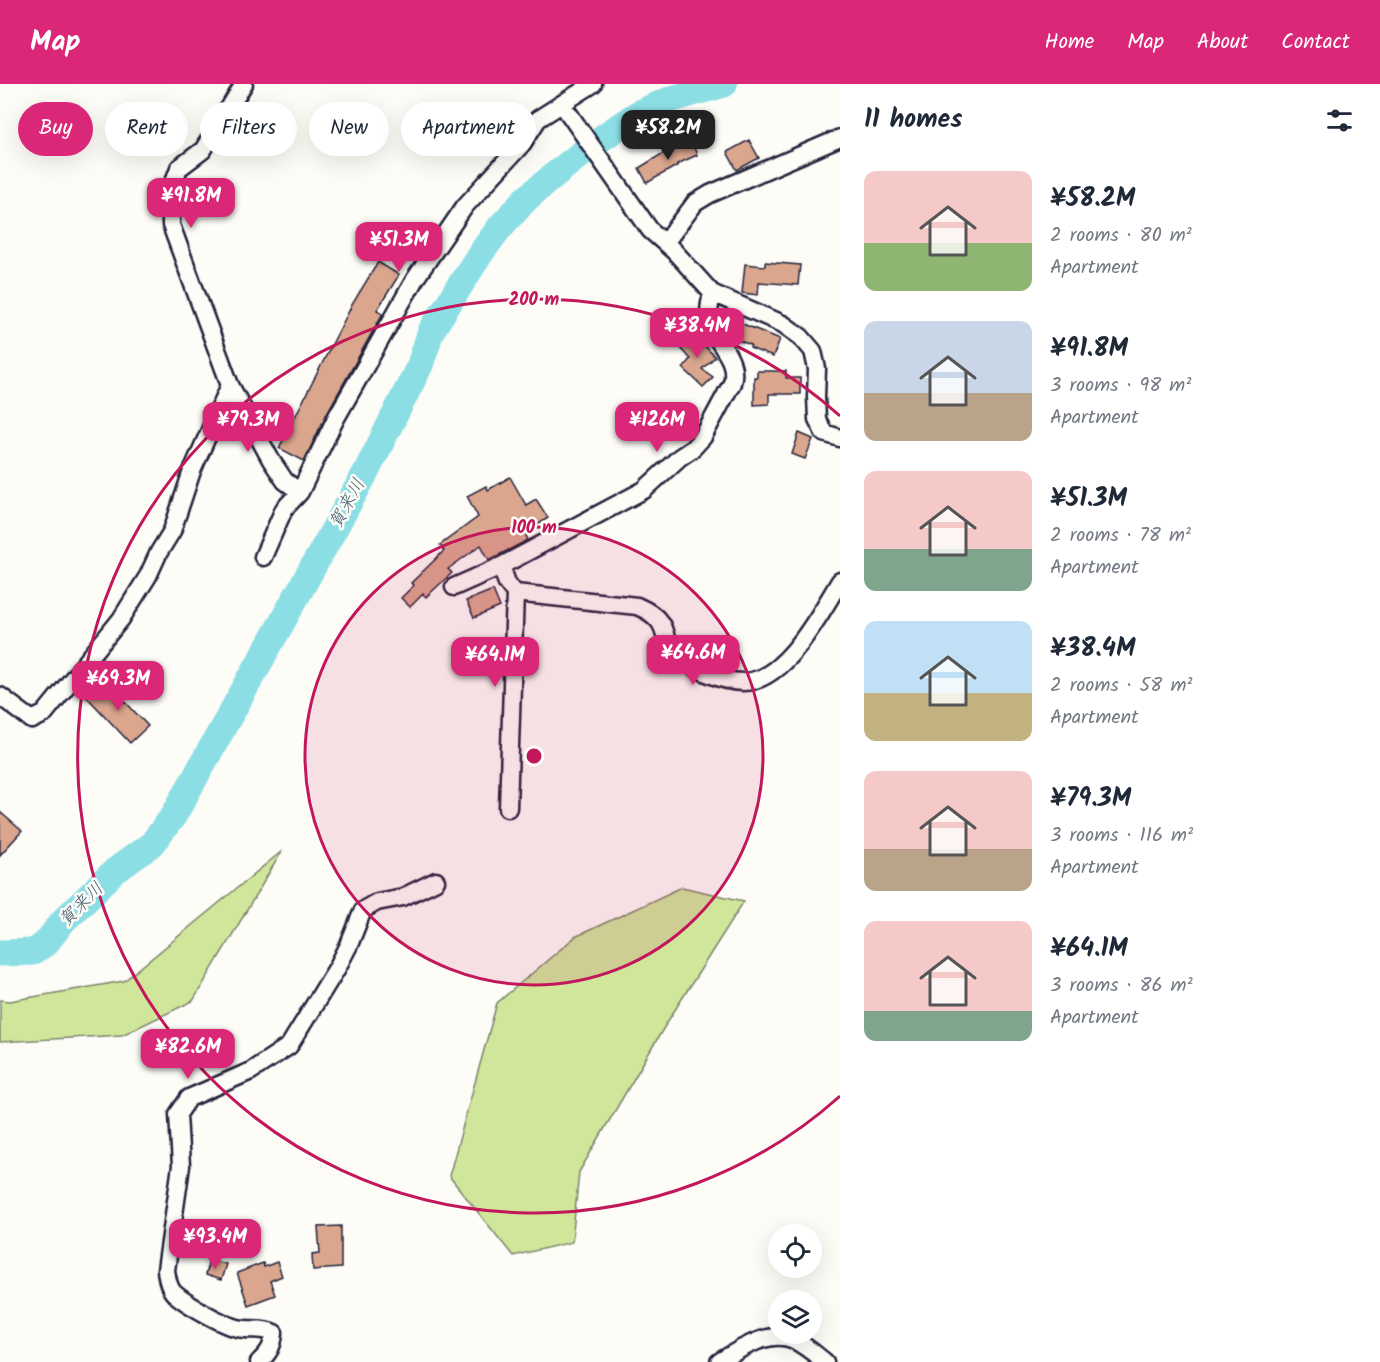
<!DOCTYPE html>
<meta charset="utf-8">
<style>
body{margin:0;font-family:Kalam,"Klee One",sans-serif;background:#f2f2f3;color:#1f2937;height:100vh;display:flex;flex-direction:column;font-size:22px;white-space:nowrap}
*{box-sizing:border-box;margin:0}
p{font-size:20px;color:#747a83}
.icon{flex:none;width:33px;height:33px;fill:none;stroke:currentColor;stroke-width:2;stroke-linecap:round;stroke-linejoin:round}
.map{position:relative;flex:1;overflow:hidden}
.details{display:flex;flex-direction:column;background:#fff;width:540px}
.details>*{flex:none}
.guide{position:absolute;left:18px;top:18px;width:570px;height:54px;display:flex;gap:12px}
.fabs{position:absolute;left:768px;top:1140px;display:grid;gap:12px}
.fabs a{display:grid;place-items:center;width:54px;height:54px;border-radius:50%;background:#fff;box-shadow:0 6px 24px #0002;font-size:30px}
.price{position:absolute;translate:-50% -51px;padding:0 14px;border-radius:12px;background:#db2777;color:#fff;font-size:20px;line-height:39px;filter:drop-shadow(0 2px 3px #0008)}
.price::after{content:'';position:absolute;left:50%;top:36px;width:18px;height:14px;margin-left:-9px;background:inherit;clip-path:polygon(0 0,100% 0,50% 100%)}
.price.active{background:#222;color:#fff}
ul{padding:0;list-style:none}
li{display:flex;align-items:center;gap:18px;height:150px;padding:0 24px}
li span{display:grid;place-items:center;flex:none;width:168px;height:120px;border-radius:12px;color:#555}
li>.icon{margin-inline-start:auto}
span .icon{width:72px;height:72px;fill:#fffc;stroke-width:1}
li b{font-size:26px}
h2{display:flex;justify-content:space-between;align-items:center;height:72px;padding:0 24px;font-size:26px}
.tag{padding:0 21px;border-radius:27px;background:#fff;box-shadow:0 6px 24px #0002;font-size:21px;line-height:54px}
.tag.active{background:#db2777;color:#fff}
header{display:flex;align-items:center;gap:36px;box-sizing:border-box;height:84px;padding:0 30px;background:#db2777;color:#fff}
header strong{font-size:28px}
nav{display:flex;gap:33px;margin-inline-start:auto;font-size:21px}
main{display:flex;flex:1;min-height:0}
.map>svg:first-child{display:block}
.green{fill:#d0e69b;stroke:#79846b;stroke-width:1.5}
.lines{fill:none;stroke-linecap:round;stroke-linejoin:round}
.river{stroke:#8cdee5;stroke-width:27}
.building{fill:#daa68e;stroke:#22223b;stroke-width:1.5}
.minor-casing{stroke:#22223b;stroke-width:21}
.minor{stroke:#fdfcf7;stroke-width:16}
.ring{fill:none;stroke:#c2185b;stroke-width:3}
.labels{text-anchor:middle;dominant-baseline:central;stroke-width:5;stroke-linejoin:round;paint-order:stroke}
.water-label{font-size:18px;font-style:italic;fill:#425a6e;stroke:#fdfcf7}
.centre{fill:#c2185b;stroke:#fdfcf7;stroke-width:3}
.ring-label{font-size:18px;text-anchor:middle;font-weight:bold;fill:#c2185b;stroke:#fdfcf7;stroke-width:5;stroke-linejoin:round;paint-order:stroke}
</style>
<header>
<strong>Map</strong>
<nav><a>Home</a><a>Map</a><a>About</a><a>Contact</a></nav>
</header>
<main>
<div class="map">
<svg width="840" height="1278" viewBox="0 0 840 1278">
<rect width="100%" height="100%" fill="#fdfcf7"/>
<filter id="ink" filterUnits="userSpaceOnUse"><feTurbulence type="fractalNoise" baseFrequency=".0167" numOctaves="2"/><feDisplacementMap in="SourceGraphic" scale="12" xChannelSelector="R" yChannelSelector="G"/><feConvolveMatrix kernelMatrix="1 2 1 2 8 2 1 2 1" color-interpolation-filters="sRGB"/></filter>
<g filter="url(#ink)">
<path class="green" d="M 282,767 L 193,917 L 122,951 L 0,958 L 0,916 L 10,917 L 124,897 Z
M 682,803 L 744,817 L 666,940 L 579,1088 L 572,1158 L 513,1172 L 449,1092 L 497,919 L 575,853 Z"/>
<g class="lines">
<path class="river" d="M 0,869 L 33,868 L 46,859 L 63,837 L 115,787 L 152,760 L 174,731 L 365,390 L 420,281 L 431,247 L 480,170 L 501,142 L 526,115 L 553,92 L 596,58 L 639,29 L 672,15 L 724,0"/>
</g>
<path class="building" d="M 691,56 L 697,71 L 677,80 L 678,81 L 647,99 L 639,84 L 670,65 Z
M 749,56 L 759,74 L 737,86 L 727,68 Z
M 378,178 L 399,191 L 377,226 L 383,229 L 327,329 L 304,377 L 279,364 L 353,219 Z
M 765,178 L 800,181 L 798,201 L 759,198 L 758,211 L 742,209 L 745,180 L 765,182 Z
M 733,236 L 780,255 L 773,273 L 750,264 L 751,261 L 729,253 Z
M 693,249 L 715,273 L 702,285 L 713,293 L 703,303 L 683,284 L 690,275 L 678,262 Z
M 757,287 L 786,287 L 786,294 L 800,294 L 800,310 L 769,310 L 769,320 L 754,321 L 754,293 L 757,293 Z
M 799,349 L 813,355 L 805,375 L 792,370 Z
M 510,393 L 526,421 L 536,415 L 548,434 L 525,449 L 528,456 L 489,476 L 481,461 L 448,485 L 452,489 L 426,513 L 423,510 L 410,523 L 401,514 L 414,501 L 411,499 L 444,467 L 440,461 L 478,433 L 467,412 L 486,402 L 488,406 Z
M 493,506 L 500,523 L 474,534 L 466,517 Z
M 105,596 L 148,642 L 130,659 L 87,613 Z
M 0,728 L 22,747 L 0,771 Z
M 341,1142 L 341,1184 L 313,1186 L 312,1170 L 320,1169 L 318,1143 Z
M 209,1176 L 226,1180 L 221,1196 L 205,1191 Z
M 277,1178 L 282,1192 L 270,1197 L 275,1211 L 248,1221 L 237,1189 L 263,1179 L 264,1183 Z"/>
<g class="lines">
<defs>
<path id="minor" d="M 244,0 L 203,66 L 179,84 L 173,100 L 171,120 L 171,141 L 230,301 L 271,376 L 285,397 L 300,408
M 562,20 L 650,146 L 674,167 L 712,209 L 783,240 L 801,253 L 813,267 L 817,285 L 816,313 L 817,335 L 824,349 L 840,354
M 665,159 L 695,119 L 710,110 L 840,54
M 263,473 L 284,425 L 300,408 L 336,334 L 415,195 L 465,122 L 522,60 L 538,35 L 593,0
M 501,482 L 507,499 L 515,509 L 508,724
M 454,503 L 501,482 L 644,406 L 680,373 L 692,365 L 703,353 L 732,299 C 739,273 715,261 710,237 C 708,227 710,218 712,209
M 515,509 L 637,522 C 663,533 664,543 669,569 C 690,581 718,598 743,598 C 785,598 821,528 840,497
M 0,612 L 32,636 L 44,630 L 121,535 L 148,492 L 159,468 L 172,447 L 192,387 L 230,301
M 259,1278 C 269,1269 273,1262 274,1249 C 262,1243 251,1247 238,1244 C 223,1241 184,1219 173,1208 C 168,1202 167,1193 166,1186 L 181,1082 L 178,1030 L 189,1014 L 251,987 L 289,962 L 337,884 L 349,861 L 363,826 L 377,818 L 403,813 L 436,797
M 719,1278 C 740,1265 769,1245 794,1256 C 806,1262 815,1270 825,1278"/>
</defs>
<use href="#minor" class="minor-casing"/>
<use href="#minor" class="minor"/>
</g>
</g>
<circle cx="534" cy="672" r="229" fill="#c2185b" fill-opacity=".12"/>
<g class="ring">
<circle cx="534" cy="672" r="229"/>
<path d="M840 1012A457 457 0 1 1 840 332"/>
</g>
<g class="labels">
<g class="water-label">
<text transform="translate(348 420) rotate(-61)">賀来川</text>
<text transform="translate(82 821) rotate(-45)">賀来川</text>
</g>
</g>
<circle cx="534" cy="672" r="9" class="centre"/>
<g class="ring-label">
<text x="534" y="221">200 m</text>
<text x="534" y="449">100 m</text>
</g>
</svg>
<div class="fabs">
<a><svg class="icon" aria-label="locate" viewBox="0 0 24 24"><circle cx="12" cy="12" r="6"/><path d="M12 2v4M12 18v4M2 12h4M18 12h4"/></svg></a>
<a><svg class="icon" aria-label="layers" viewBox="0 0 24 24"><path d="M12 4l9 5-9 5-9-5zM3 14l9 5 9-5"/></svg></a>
</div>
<b class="price active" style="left:668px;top:77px">¥58.2M</b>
<b class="price" style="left:191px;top:145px">¥91.8M</b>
<b class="price" style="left:399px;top:189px">¥51.3M</b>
<b class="price" style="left:697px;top:275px">¥38.4M</b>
<b class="price" style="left:248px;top:369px">¥79.3M</b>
<b class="price" style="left:657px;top:369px">¥126M</b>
<b class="price" style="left:693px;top:602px">¥64.6M</b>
<b class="price" style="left:495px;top:604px">¥64.1M</b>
<b class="price" style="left:118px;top:628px">¥69.3M</b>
<b class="price" style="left:188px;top:996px">¥82.6M</b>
<b class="price" style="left:215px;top:1186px">¥93.4M</b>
<div class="guide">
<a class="tag active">Buy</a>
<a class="tag">Rent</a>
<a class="tag">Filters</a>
<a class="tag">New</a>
<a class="tag">Apartment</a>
</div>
</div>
<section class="details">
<h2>11 homes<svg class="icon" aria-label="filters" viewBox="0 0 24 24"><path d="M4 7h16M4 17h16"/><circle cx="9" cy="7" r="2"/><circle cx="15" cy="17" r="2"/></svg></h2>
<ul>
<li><span style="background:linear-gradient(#f6c9c9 60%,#8fb573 0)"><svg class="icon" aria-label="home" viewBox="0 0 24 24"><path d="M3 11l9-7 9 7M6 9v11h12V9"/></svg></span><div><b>¥58.2M</b><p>2 rooms · 80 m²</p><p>Apartment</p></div></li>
<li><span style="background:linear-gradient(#c9d6e8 60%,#b9a48a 0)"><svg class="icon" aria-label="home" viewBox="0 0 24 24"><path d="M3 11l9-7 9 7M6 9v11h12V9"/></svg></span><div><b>¥91.8M</b><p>3 rooms · 98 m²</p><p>Apartment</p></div></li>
<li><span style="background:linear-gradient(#f6c9c9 65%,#7fa58c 0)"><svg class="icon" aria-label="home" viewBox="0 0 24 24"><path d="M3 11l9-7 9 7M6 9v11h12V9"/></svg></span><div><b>¥51.3M</b><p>2 rooms · 78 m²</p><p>Apartment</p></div></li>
<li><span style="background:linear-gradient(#bfe0f5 60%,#c2b280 0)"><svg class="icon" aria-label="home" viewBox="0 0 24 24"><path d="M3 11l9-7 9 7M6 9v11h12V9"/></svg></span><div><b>¥38.4M</b><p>2 rooms · 58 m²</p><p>Apartment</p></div></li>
<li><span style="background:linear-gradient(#f6c9c9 65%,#b9a48a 0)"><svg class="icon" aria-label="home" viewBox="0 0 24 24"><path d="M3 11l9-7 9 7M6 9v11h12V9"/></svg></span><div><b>¥79.3M</b><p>3 rooms · 116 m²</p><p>Apartment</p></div></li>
<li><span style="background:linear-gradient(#f6c9c9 75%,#7fa58c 0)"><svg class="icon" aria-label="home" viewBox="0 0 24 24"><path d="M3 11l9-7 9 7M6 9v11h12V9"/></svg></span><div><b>¥64.1M</b><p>3 rooms · 86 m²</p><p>Apartment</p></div></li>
</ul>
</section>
</main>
